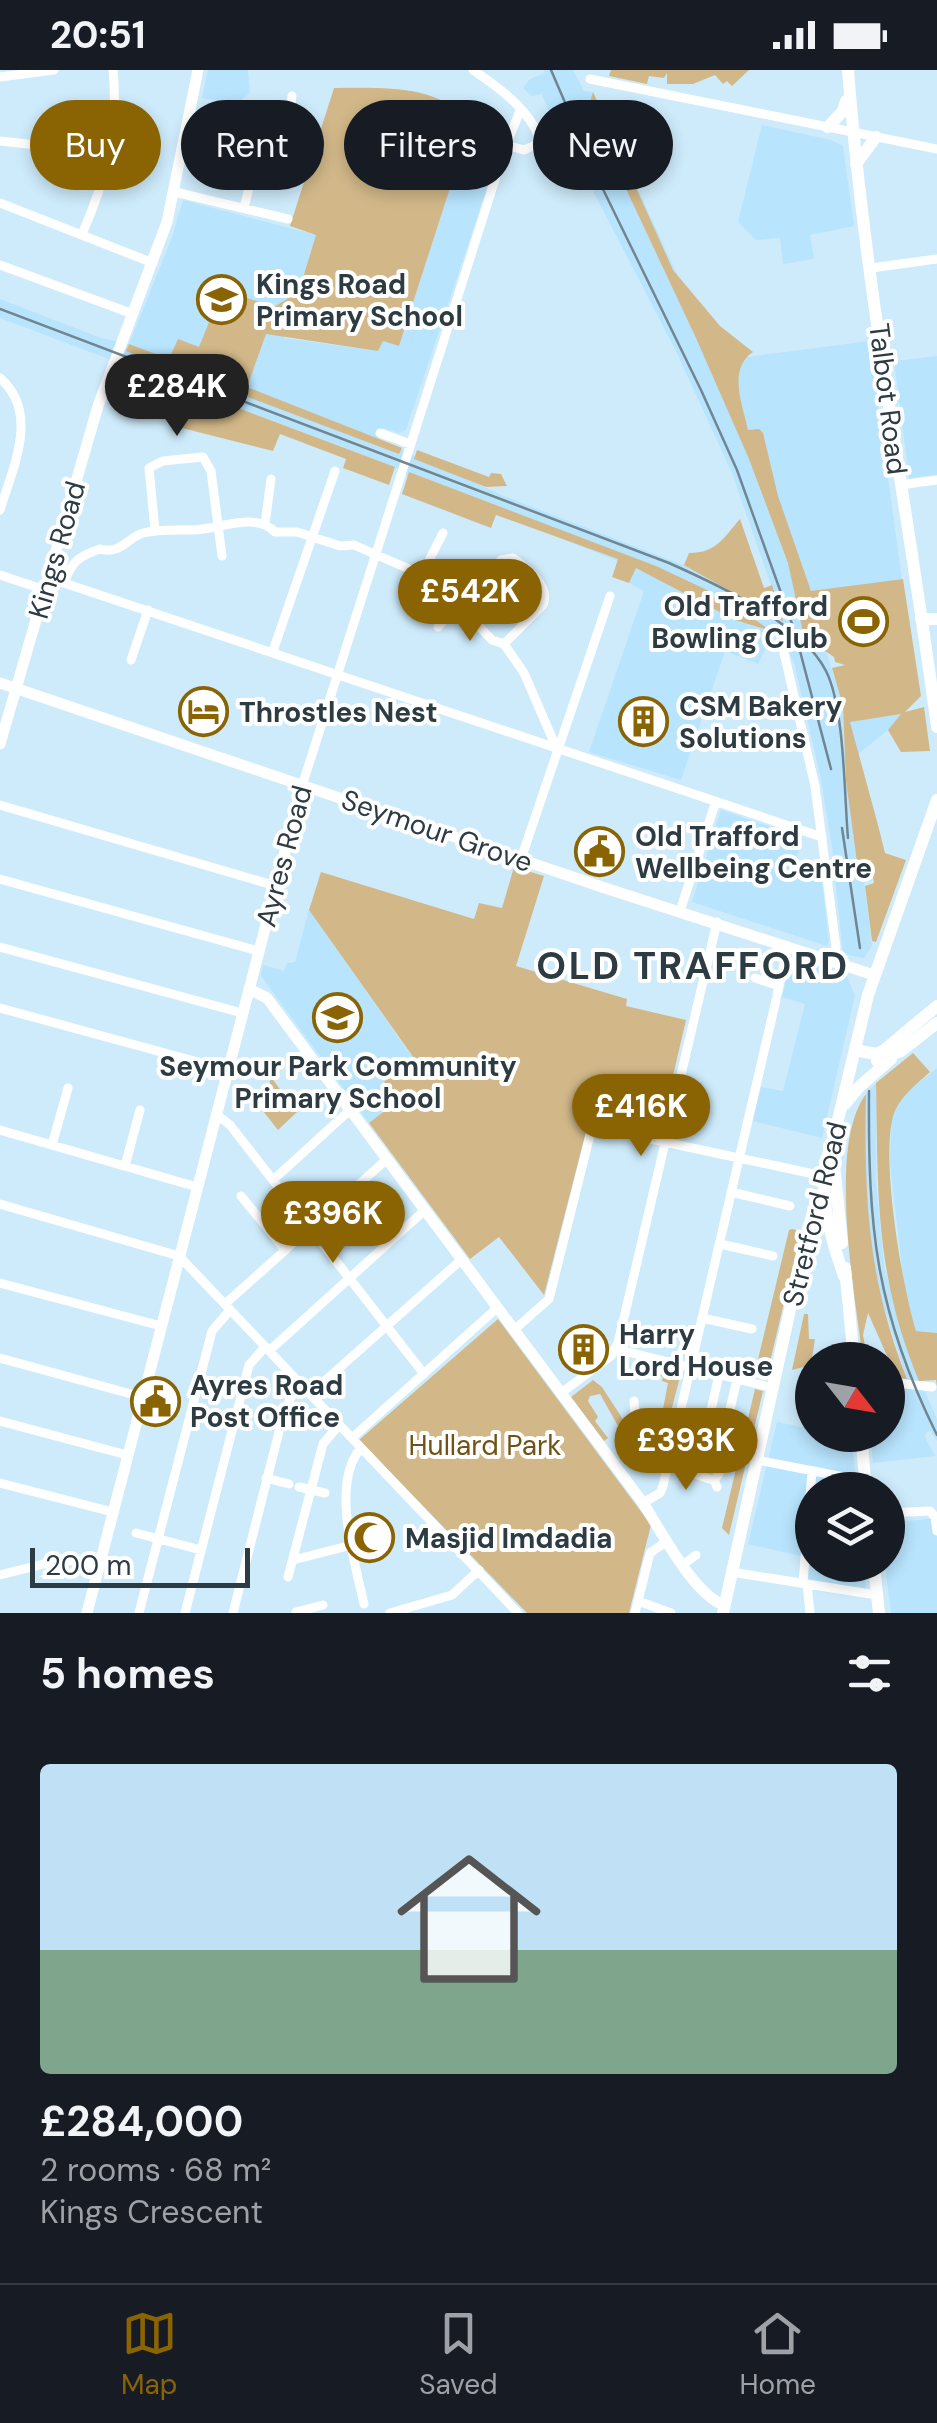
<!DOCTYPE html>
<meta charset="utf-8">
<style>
body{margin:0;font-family:"DM Sans",sans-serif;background:#242831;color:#f1f3f6;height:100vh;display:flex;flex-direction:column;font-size:38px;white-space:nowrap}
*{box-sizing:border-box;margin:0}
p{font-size:32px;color:#9ea1a6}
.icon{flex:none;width:55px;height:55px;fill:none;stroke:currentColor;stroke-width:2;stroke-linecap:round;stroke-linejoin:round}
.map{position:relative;height:1543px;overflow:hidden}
.details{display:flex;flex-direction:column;background:#171b24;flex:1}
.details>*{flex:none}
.hud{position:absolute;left:30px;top:30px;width:878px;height:90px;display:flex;gap:20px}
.needle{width:65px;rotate:121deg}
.buttons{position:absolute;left:795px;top:1272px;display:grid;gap:20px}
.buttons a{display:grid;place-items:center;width:110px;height:110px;border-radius:50%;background:#171b24;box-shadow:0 5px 15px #0003;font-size:50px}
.scale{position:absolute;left:30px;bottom:25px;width:220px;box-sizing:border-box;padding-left:10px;border:5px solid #2d3b43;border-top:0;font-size:28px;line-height:35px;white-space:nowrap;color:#2d3b43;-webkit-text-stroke:8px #fff;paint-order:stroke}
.price{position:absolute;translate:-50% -85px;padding:0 22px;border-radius:35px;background:#8a6403;color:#fff;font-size:32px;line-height:65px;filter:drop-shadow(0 2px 5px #0008)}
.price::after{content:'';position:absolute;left:50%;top:60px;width:30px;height:22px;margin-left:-15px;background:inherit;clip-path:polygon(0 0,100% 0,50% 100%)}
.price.current{background:#222;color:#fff}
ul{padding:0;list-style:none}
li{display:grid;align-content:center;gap:20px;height:530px;padding:0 40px}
li span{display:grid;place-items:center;height:310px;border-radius:10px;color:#555}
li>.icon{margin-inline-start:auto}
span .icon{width:180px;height:180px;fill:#fffc;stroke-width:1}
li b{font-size:42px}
h2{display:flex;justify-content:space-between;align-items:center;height:120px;padding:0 40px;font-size:42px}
.pill{padding:0 35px;border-radius:45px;background:#171b24;box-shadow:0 5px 15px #0003;font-size:35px;line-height:90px}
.pill.current{background:#8a6403;color:#fff}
.status{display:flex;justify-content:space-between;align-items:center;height:70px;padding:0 50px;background:#171b24;direction:ltr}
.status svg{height:28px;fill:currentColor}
.tabs{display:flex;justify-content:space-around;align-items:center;height:140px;border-top:2px solid #363941;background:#171b24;font-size:28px;color:#9ea1a6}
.tabs a{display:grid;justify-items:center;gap:5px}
.tabs .current{color:#8a6403}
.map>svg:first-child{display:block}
.built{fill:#b8e4fd}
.green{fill:#d2b889}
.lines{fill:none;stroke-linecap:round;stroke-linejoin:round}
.street{stroke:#fff;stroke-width:9}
.secondary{stroke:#fff;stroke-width:11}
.primary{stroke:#fff;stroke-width:12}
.tram{stroke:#718691;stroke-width:2.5}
.labels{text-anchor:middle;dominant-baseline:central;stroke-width:8;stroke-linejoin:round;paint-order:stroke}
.poi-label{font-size:28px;font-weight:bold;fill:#2d3b43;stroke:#fff;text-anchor:start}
.street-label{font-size:28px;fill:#2d3b43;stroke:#fff}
.park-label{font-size:28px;fill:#6f5214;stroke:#fff}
.district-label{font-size:38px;font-weight:bold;letter-spacing:2.5px;fill:#2d3b43;stroke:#fff}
</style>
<div class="status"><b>20:51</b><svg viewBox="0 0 49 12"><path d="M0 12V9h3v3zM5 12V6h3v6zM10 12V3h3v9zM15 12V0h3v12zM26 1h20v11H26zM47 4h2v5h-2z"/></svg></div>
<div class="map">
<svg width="937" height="1543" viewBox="0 0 937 1543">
<rect width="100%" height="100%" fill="#ceebfb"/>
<path class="built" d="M 208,0 L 248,0 L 250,23 L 237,33 L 202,28 Z
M 544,0 L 573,0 L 584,21 L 593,22 L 717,291 L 869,271 L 902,509 L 808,523 L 843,636 L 846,711 L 858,801 L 865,800 L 864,791 L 869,791 L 872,811 L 864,813 L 872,876 L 864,888 L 843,884 L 832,777 L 821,709 L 794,592 L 785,575 L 771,561 L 765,569 L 769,572 L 758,594 L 725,581 L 681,710 L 589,682 L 644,521 L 629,513 L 635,498 L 408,407 L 395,397 L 0,248 L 0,229 L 101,268 L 129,274 L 171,170 L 183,130 L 316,165 L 284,268 L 378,281 L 382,270 L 399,276 L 472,50 L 506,61 L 406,360 L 399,363 L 383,358 L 378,369 L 504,426 L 683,495 L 686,492 L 777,532 L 732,403 L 676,281 L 593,121 L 558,63 L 542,24 L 532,26 L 523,18 L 530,9 L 545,3 Z
M 762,55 L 831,70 L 843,76 L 854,156 L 810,165 L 814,189 L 783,194 L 780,168 L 756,170 L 738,152 Z
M 937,286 L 937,405 L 909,408 L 894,291 Z
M 903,644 L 888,660 L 858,684 L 849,651 Z
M 721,740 L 803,768 L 796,790 L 820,795 L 829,871 L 827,876 L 692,832 Z
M 309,840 L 410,984 L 431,994 L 429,1006 L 369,1053 L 261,906 L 263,895 L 284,901 L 287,893 L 295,892 Z
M 802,890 L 847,906 L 855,926 L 822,1068 L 753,1051 L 761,1017 L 783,1021 L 805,934 L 782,927 L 789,896 Z
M 937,998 L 937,1263 L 916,1261 L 905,1224 L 890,1094 L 891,1051 L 897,1036 L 905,1024 Z
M 876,1013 L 876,1110 L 884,1197 L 910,1288 L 937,1349 L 937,1371 L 930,1361 L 926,1362 L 925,1367 L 935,1386 L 873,1393 L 870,1365 L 888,1365 L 888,1317 L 910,1318 L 877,1216 L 866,1134 L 866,1024 Z
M 777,1352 L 812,1359 L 812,1365 L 851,1365 L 857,1420 L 812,1420 L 812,1495 L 864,1495 L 866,1522 L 805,1513 L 806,1487 L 748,1474 Z
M 937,1448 L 937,1543 L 891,1543 L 885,1495 L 888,1453 Z"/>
<path class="green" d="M 611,0 L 749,0 L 732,16 L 727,11 L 723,14 L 715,5 L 693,14 L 667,14 L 667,3 L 664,8 L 649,6 L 647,14 L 609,6 Z
M 334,18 C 386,18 431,14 472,50 L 399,276 L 383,271 L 378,281 L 266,264 L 247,317 L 402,378 L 399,384 L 126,281 L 129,274 L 169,289 L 178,269 L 199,277 L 214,240 L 196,233 L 205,214 L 274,237 L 287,229 L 293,212 L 301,214 L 316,165 L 290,156 Z
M 593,22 L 673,200 L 720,256 L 753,282 C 727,299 743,336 748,360 L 759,359 L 763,363 L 778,426 L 811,521 L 903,509 L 921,626 L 905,642 L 924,637 L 930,681 L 901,682 L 888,660 L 901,644 L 850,652 L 878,755 L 885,783 L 906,790 L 876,872 L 872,871 L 865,816 L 874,813 L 870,790 L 863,791 L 864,800 L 858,800 L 846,711 L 843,636 L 832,598 L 845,595 L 835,592 L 834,587 L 804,567 L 788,493 L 749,389 L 696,268 L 588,38 Z
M 129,297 L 395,397 L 389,415 L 343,398 L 346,389 L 280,364 L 273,381 L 174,356 L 175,351 L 167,348 L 174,324 L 128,310 Z
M 417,380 L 489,407 L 491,403 L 501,404 L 507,416 L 486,417 L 414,389 Z
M 409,402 L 656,496 L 707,520 L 716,528 L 727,530 L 771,561 L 735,550 L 636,498 L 629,513 L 612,507 L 618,489 L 496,445 L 491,458 L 402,424 Z
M 740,449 L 764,518 L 772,515 L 783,551 L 684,495 L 689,483 C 717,483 724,467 740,449 Z
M 514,797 L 544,806 L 516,896 L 627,929 L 626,936 L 686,950 L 659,1066 L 589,1050 L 544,1225 L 499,1167 L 470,1189 L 369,1053 L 396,1032 L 384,1012 L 400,999 L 411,1010 L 419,1005 L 421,998 L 309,840 L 321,802 L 474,849 L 479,833 L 502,838 Z
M 913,983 L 930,1002 C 915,1016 896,1029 892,1051 C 882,1097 902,1215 916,1261 L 937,1263 L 937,1317 L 936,1310 L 919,1311 C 875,1206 878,1124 876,1013 Z
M 271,1007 L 297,1042 L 278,1060 L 263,1041 Z
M 866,1024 C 864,1129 868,1210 907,1309 L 897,1308 L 868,1243 L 863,1265 L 868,1290 L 863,1290 C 855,1225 827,1076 866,1024 Z
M 792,1159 L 801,1161 L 766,1309 L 754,1306 L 789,1160 Z
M 804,1244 L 808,1244 L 809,1269 L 815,1269 L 811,1295 L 792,1300 Z
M 498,1249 L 651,1455 L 629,1543 L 527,1543 L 359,1370 Z
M 644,1295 L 676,1302 L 680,1307 L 670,1345 L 662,1344 L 668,1313 L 662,1311 L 663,1307 L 642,1302 Z
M 593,1310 L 602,1317 L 624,1351 L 618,1356 L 600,1324 L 590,1326 L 588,1331 L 598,1347 L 595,1351 L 608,1368 L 604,1371 L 571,1327 Z
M 755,1319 L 763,1321 L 729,1465 L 722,1458 Z"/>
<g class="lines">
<path class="street" d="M 473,0 C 504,21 534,43 544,80
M 0,7 L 54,0
M 590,9 L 937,79
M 0,71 L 111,83
M 260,73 L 296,80
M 506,75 L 524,80 L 542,72
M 286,78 L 292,26
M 175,122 L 288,149
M 0,133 L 153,193
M 244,138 L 260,73 L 260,60
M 82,164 C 106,110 119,59 113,0
M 0,195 L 133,244
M 871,198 L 937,189
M 0,308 C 40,343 13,397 0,440
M 380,363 L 410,374
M 900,415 L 937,410
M 265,454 L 271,409
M 155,460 L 149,398 L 163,391 L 203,387 L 211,401 L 222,486
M 422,504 L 443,463
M 0,505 L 45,520
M 49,508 L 822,767
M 65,512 C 71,491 80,486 100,479 C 120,485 127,468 143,463 C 158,459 175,460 190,460 C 218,461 252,440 275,462 L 297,462 L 340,476 L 354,475 L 425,506 L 455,525 L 462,538 L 492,570 L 504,574 L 524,603 L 556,677
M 438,557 L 501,490 L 513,488 C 528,499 551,516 543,535 L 504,574
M 273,581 L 335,401
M 784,583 L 815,716 L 836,877 L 833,892
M 131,590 L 148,540
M 302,716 L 506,75 L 520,41
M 0,735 L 276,816
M 521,789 L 610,526
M 0,809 L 258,881
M 680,841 L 716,731
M 0,877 L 242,943
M 755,908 L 779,916
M 777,925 L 788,876
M 0,938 L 227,1000
M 216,1044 L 230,1055 L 424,1304
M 0,1060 L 197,1117
M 52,1075 L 68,1018
M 125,1096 L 140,1040
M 273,1110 L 350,1040
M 731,1122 L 790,1136
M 241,1126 L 285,1180
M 0,1134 L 179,1186 L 518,1543
M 720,1174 L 773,1186
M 0,1213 L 161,1256
M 225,1234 L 386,1090
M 702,1248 L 752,1259
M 514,1260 L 549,1229 L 591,1061 L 599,1058 L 823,1106
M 616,1279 L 774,1318
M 269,1281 L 425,1140
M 0,1288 L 142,1327
M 719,1305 L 708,1353 L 711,1359 L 722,1361 L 726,1357 L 737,1309
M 888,1312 L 932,1317
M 561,1323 L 611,1286 L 618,1273 L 717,852
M 310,1324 L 461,1190
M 634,1331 L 635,1344 L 676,1353
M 650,1347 L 650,1364 L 658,1375
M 0,1351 L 127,1385
M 352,1368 L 497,1238
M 361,1378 C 330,1413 355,1492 364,1534
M 757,1390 L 865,1411
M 668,1392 C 686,1396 695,1407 714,1410
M 266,1408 L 289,1414
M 0,1413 L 113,1442
M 299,1417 L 325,1423
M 717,1417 L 714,1410 L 719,1404
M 643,1433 L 660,1423 L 663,1416 L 776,930
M 888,1443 L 930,1441 L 935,1447 L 937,1461
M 136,1463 L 201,1480
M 293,1490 L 352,1475
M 684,1494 L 696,1485
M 731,1502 L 877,1525
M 0,1505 L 64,1489 L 99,1497
M 288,1507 L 323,1374 L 339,1355
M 803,1513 L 812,1401
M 807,1514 L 810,1543
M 638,1531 L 671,1543
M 296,1542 L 323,1535
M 139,1543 L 212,1261 L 230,1240
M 185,1543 L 249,1295 L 265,1277
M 233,1543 L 283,1346 L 291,1327 L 301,1315
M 390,1543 L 452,1525 L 479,1500
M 635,1543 L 650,1483 L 667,1471"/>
<path class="secondary" d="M 0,613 L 605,818 L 874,905
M 0,674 L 98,336 L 167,152 L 198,0
M 249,919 L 267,928 L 643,1433 C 661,1461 694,1525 724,1535
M 87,1543 L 302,716"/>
<path class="primary" d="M 848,0 C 865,221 908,438 937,657
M 828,57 L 843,41 L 846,31
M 856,94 L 876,67
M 921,549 L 937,549
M 855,980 L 876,984 L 883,981 L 937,936
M 877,991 L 901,981 L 937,953
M 845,1034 L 859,1017 L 891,989
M 832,1075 L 842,1173
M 845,1198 L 854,1290
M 844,1206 C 831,1169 813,1112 832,1075 L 868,925 L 937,730
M 861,1365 L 866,1420
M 874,1495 L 879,1543
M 723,1543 L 806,1167 L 811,1150 L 824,1131"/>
<path class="tram" d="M 551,0 L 598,109 L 701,320 L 737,400 L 795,562 L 831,699
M 0,239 L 669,493 C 716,514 802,553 826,601 C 845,639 844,724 848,768
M 842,758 L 860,878
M 869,1021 C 868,1158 875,1240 937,1365"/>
</g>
<defs>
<symbol id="school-ring" viewBox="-11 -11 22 22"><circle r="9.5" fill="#fff" stroke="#8a6403" stroke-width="1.5"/><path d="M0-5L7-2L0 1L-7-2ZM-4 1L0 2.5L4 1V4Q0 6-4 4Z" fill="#8a6403"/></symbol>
<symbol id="stadium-ring" viewBox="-11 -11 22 22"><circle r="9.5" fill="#fff" stroke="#8a6403" stroke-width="1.5"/><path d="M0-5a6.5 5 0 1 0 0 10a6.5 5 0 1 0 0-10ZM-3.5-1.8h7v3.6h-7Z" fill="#8a6403"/></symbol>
<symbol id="hotel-ring" viewBox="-11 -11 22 22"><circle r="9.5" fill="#fff" stroke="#8a6403" stroke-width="1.5"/><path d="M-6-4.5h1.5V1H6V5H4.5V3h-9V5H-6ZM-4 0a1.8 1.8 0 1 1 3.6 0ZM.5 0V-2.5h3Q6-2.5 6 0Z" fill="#8a6403"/></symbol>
<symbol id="building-ring" viewBox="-11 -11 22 22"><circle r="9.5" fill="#fff" stroke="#8a6403" stroke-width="1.5"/><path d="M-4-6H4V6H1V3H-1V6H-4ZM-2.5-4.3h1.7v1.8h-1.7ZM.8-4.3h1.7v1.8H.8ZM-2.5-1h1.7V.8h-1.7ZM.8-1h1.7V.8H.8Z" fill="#8a6403"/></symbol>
<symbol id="civic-ring" viewBox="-11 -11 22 22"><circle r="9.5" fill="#fff" stroke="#8a6403" stroke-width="1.5"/><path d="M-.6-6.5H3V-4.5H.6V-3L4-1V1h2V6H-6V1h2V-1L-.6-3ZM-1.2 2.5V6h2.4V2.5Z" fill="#8a6403"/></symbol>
<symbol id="mosque-ring" viewBox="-11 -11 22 22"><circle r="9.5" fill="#fff" stroke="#8a6403" stroke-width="1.5"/><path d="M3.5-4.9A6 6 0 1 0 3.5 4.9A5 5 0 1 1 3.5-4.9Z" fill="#8a6403"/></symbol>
</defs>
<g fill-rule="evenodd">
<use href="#school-ring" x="194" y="202" width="55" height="55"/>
<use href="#stadium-ring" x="836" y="524" width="55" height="55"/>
<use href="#hotel-ring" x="176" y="614" width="55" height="55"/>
<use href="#building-ring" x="616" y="624" width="55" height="55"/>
<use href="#civic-ring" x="572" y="754" width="55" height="55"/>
<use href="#school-ring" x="310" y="920" width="55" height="55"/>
<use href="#building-ring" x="556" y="1252" width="55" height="55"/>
<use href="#civic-ring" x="128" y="1304" width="55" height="55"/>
<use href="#mosque-ring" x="342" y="1440" width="55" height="55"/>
</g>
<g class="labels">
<g class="poi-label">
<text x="256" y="214">Kings Road<tspan x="256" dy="32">Primary School</tspan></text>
<text x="828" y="536" text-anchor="end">Old Trafford<tspan x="828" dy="32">Bowling Club</tspan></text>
<text x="679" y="636">CSM Bakery<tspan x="679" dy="32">Solutions</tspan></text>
<text x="239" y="642">Throstles Nest</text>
<text x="635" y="766">Old Trafford<tspan x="635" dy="32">Wellbeing Centre</tspan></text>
<text x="338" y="996" text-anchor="middle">Seymour Park Community<tspan x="338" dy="32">Primary School</tspan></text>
<text x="619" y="1264">Harry<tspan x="619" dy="32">Lord House</tspan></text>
<text x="190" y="1315">Ayres Road<tspan x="190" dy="32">Post Office</tspan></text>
<text x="405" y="1468">Masjid Imdadia</text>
</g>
<g class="street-label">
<text transform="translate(888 329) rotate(83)">Talbot Road</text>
<text transform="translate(57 480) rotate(-74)">Kings Road</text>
<text transform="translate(437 761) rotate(19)">Seymour Grove</text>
<text transform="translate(284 786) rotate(-75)">Ayres Road</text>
<text transform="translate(815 1144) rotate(-76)">Stretford Road</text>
</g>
<g class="park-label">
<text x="485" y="1375">Hullard Park</text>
</g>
<g class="district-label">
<text x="693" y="896">OLD TRAFFORD</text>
</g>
</g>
</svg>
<div class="buttons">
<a><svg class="needle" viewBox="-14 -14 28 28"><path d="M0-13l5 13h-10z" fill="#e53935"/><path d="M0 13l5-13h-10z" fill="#9ea1a6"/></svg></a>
<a><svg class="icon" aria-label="layers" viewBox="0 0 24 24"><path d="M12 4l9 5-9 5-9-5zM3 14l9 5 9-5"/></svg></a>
</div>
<div class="scale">200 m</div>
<b class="price current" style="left:177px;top:369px">£284K</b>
<b class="price" style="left:470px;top:574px">£542K</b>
<b class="price" style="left:641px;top:1089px">£416K</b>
<b class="price" style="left:333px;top:1196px">£396K</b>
<b class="price" style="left:686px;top:1423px">£393K</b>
<div class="hud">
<a class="pill current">Buy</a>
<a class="pill">Rent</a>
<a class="pill">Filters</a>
<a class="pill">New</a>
</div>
</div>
<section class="details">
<h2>5 homes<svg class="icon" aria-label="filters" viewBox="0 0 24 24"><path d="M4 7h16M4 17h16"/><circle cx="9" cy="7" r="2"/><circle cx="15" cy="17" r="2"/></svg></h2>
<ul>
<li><span style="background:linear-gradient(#bfe0f5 60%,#7fa58c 0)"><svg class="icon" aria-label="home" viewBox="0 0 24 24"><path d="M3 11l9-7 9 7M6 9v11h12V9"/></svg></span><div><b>£284,000</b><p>2 rooms · 68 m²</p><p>Kings Crescent</p></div></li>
</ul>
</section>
<nav class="tabs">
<a class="current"><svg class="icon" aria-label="map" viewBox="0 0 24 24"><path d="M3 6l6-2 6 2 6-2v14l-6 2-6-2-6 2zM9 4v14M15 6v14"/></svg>Map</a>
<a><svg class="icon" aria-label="saved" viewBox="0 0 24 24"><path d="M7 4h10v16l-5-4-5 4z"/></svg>Saved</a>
<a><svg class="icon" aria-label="home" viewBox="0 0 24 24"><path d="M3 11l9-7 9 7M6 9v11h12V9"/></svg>Home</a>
</nav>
